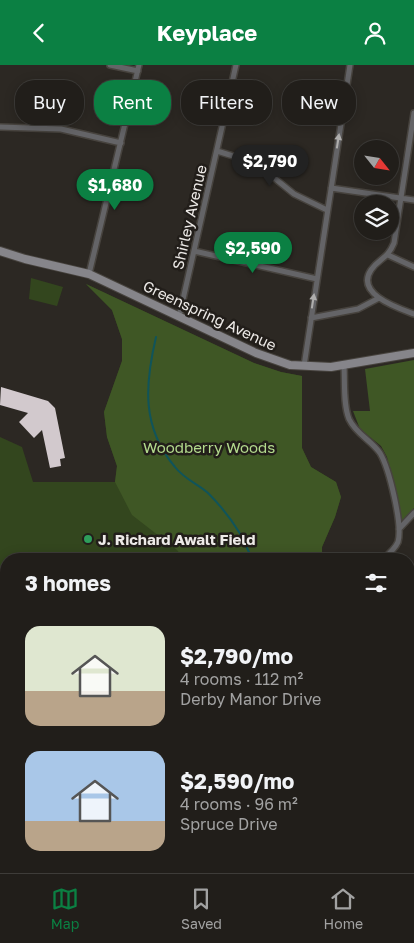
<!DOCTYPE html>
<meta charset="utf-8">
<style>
body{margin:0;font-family:"Golos Text",sans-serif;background:#292723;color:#f1f3f6;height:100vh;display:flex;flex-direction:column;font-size:19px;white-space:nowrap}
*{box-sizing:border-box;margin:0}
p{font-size:16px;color:#a2a2a2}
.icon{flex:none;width:28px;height:28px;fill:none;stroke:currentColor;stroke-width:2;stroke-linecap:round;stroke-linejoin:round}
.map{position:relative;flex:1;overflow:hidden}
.side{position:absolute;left:0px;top:488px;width:415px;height:321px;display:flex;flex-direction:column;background:#211e1a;border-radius:20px 20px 0 0;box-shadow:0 2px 12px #0003,0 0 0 1px #3e3c39}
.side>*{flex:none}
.top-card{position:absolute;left:15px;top:15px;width:385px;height:45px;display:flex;gap:10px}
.needle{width:32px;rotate:120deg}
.fabs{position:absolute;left:354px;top:75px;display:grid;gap:10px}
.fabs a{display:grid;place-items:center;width:45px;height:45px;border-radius:50%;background:#211e1a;box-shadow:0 2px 12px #0003,0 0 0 1px #3e3c39;font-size:25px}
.price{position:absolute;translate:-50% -42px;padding:0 11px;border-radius:18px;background:#0b8043;color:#fff;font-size:16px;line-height:32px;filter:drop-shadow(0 1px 2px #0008)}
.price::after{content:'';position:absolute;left:50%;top:30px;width:15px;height:11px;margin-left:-8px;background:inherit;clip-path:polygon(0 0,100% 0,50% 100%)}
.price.selected{background:#222;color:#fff}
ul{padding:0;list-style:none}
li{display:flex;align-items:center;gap:15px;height:125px;padding:0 25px}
li span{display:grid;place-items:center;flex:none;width:140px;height:100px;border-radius:15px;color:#555}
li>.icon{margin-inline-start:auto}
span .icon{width:60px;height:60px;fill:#fffc;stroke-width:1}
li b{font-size:21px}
h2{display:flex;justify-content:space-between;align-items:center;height:60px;padding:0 25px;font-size:21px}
.tag{padding:0 18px;border-radius:20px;background:#211e1a;box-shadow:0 2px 12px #0003,0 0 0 1px #3e3c39;font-size:18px;line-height:45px}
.tag.selected{background:#0b8043;color:#fff}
header{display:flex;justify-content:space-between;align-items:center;height:65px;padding:0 25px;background:#0b8043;color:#fff;font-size:22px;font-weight:700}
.tab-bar{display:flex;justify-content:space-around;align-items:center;height:70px;border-top:1px solid #3e3c39;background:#211e1a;font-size:14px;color:#a2a2a2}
.tab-bar a{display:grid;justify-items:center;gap:2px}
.tab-bar .selected{color:#0b8043}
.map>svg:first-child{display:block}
.green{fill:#33461e}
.forest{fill:#3f5725}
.water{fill:#10545a}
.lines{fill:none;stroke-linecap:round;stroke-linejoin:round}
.stream{stroke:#10545a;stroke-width:2}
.building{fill:#d2c9cd}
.street-casing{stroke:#47433e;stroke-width:8}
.secondary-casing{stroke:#47433e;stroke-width:10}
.street{stroke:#646467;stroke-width:5}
.secondary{stroke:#86858a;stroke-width:8}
.oneway{fill:#afaead}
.leisure-dot{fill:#2e9e5b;stroke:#221e1a;stroke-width:2}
.labels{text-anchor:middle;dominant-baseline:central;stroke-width:5;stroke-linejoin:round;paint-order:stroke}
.street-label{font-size:15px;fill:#edeae7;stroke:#221e1a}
.park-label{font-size:15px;fill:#b3da8d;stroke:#221e1a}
.poi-label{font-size:15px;font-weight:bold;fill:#edeae7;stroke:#221e1a;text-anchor:start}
</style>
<header><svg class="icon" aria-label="back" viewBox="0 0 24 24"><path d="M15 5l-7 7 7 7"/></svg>Keyplace<svg class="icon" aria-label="person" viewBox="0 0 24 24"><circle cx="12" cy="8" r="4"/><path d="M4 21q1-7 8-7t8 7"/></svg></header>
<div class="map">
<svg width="414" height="808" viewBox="0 0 414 808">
<rect width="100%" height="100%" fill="#2c2823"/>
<path class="green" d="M 31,213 L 63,222 L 57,241 L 29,234 Z
M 86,219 L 254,298 L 281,307 L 302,311 L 302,383 L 311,402 L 336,417 L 341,432 L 335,452 L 322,482 L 322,490 L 325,494 L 6,494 L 6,802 L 409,802 L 409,512 L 414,514 L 414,808 L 0,808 L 0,372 L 22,382 L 33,417 L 115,417 L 117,401 L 107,372 L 104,347 L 122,296 L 122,274 L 112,245 Z"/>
<path class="forest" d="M 86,219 L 254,298 L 281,307 L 302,311 L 302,383 L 311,402 L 336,417 L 341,432 L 335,452 L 322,482 L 322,490 L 325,494 L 184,494 L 177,485 L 132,450 L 115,417 L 117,401 L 107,372 L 104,347 L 122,296 L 122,274 L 112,245 Z
M 414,295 L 414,443 L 404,458 L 401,459 L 387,392 L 381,381 L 360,364 L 353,346 L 370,346 L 365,304 Z
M 409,512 L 414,514 L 414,736 L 409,736 Z
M 0,729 L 6,733 L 6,802 L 70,803 L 67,808 L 0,808 Z
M 409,748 L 414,748 L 414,808 L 191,808 L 194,802 L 409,802 Z"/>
<path class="water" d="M 2,674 L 6,674 L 6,718 L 1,711 L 0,675 Z"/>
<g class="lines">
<path class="stream" d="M 156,272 C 145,319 141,362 175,402 C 184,414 198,419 208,428 C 219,439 231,454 239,467 C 245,476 247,486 253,494
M 409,790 L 414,797"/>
</g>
<path class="building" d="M 1,322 L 48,336 L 55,343 L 65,393 L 60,394 L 61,401 L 50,403 L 42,365 L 34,373 L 19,357 L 28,348 L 0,340 Z"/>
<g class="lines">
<defs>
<path id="street" d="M 110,0 L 138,6
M 414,48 L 394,178 C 387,195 379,193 371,205 C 355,229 398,243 414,249
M 0,62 L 61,64 L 121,78
M 217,86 L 256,98 L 294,129 L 327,145
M 331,123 L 414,135
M 194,186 L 317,214
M 388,190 L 414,202
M 89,209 L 139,0
M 179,252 L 236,0
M 311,253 L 358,244 L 379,233
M 304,301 L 350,0
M 344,301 C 345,317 343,339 349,354 C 356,369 371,375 380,388 C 389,403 403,460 398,477 C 395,484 389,489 383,494
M 399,464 L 414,448"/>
<path id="secondary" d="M 0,186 L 25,194 L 89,209 L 256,288 L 290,300 L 331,302 L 414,288"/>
</defs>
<use href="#street" class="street-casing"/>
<use href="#secondary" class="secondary-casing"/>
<use href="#street" class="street"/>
<use href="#secondary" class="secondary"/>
</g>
<defs><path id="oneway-solid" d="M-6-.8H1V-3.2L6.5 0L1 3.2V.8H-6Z" transform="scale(1.25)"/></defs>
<g class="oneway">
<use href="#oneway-solid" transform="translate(338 76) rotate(-81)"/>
<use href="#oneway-solid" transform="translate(313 236) rotate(-81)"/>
</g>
<circle class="leisure-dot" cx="88" cy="474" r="5"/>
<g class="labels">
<g class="street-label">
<text transform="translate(189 152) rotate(-77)">Shirley Avenue</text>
<text transform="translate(210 250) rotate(25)">Greenspring Avenue</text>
</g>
<g class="park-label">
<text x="209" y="382">Woodberry Woods</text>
</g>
<g class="poi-label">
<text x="98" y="474">J. Richard Awalt Field</text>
</g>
</g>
</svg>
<div class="fabs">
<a><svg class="needle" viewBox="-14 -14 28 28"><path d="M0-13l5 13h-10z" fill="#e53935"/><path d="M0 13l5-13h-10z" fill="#a2a2a2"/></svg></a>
<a><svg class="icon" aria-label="layers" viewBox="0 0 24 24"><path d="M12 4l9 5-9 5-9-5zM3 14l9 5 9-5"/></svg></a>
</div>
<b class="price selected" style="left:270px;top:122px">$2,790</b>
<b class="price" style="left:115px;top:146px">$1,680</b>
<b class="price" style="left:253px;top:209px">$2,590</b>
<div class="top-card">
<a class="tag">Buy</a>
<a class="tag selected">Rent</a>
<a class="tag">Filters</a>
<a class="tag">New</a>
</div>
<section class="side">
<h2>3 homes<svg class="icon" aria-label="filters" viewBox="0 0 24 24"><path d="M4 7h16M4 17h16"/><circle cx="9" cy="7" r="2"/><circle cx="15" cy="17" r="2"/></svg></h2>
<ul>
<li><span style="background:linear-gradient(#dfe7d0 65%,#b9a48a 0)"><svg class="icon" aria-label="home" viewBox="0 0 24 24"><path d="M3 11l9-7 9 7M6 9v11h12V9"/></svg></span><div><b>$2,790/mo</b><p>4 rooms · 112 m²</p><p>Derby Manor Drive</p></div></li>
<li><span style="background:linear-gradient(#a9c7e8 70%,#b9a48a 0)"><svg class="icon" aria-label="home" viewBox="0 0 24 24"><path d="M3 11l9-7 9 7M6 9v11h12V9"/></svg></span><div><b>$2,590/mo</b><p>4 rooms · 96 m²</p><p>Spruce Drive</p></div></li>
</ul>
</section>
</div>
<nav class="tab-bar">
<a class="selected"><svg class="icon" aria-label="map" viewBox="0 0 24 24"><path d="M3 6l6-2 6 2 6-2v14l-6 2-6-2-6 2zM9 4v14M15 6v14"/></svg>Map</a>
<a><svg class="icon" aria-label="saved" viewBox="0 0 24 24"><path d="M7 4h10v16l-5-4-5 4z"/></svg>Saved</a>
<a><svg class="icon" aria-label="home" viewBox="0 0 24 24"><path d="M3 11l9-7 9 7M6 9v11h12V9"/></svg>Home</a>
</nav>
